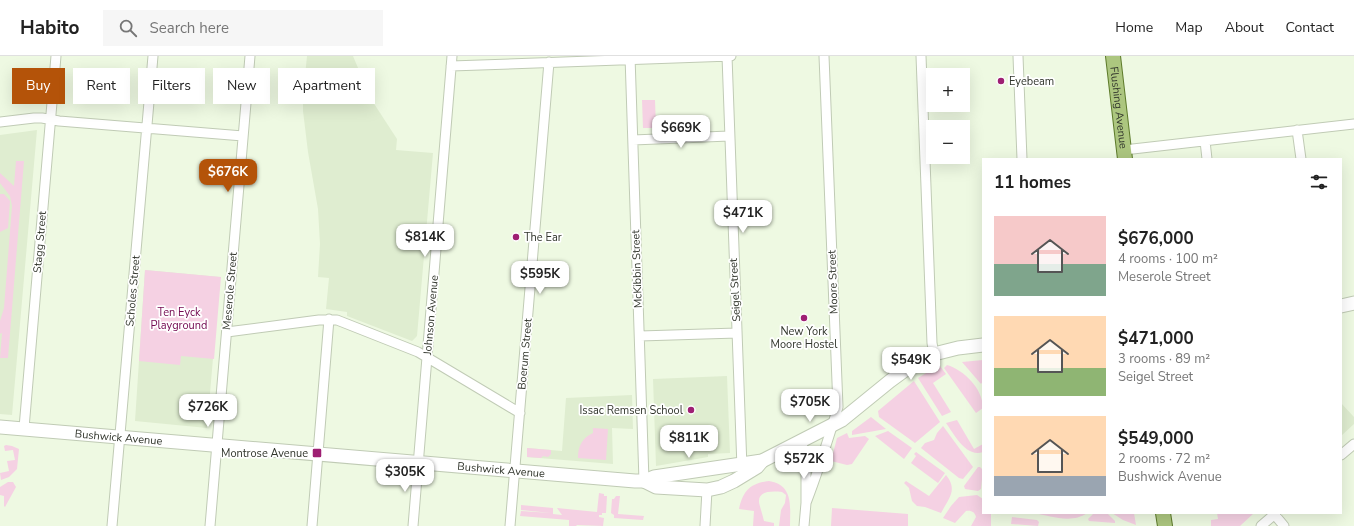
<!DOCTYPE html>
<meta charset="utf-8">
<style>
body{margin:0;font-family:"Nunito Sans",sans-serif;background:#f6f6f6;color:#222;height:100vh;display:flex;flex-direction:column;font-size:15px;white-space:nowrap}
*{box-sizing:border-box;margin:0}
p{font-size:13px;color:#767676}
.icon{flex:none;width:22px;height:22px;fill:none;stroke:currentColor;stroke-width:2;stroke-linecap:round;stroke-linejoin:round}
.map{position:relative;flex:1;overflow:hidden}
.side{position:absolute;left:982px;top:102px;width:360px;height:356px;display:flex;flex-direction:column;background:#fff;border-radius:0px;box-shadow:0 4px 16px #0002}
.side>*{flex:none}
.hud{position:absolute;left:12px;top:12px;width:380px;height:36px;display:flex;gap:8px}
.tools{position:absolute;left:926px;top:12px;display:grid;gap:8px}
.tools a{display:grid;place-items:center;width:44px;height:44px;border-radius:0px;background:#fff;box-shadow:0 4px 16px #0002;font-size:20px}
.price{position:absolute;translate:-50% -34px;padding:0 9px;border-radius:8px;background:#fff;color:#222;font-size:13px;line-height:26px;filter:drop-shadow(0 1px 2px #0008)}
.price::after{content:'';position:absolute;left:50%;top:24px;width:12px;height:9px;margin-left:-6px;background:inherit;clip-path:polygon(0 0,100% 0,50% 100%)}
.price.on{background:#b45309;color:#fff}
ul{padding:0;list-style:none}
li{display:flex;align-items:center;gap:12px;height:100px;padding:0 12px}
li span{display:grid;place-items:center;flex:none;width:112px;height:80px;border-radius:0px;color:#555}
li>.icon{margin-inline-start:auto}
span .icon{width:48px;height:48px;fill:#fffc;stroke-width:1}
li b{font-size:17px}
h2{display:flex;justify-content:space-between;align-items:center;height:48px;padding:0 12px;font-size:17px}
.chip{padding:0 14px;border-radius:0px;background:#fff;box-shadow:0 4px 16px #0002;font-size:14px;line-height:36px}
.chip.on{background:#b45309;color:#fff}
header{display:flex;align-items:center;gap:24px;box-sizing:border-box;height:56px;padding:0 20px;background:#fff;border-bottom:1px solid #e0e0e0}
header strong{font-size:19px}
nav{display:flex;gap:22px;margin-inline-start:auto;font-size:14px}
.search{width:280px;height:36px;background:#f6f6f6;display:flex;align-items:center;gap:10px;box-sizing:border-box;padding:0 14px;border-radius:0px;color:#767676;font-size:15px}
.map>svg:first-child{display:block}
.built{fill:#dfedd0}
.green{fill:#f5d1e3}
.lines{fill:none;stroke-linecap:round;stroke-linejoin:round}
.minor-casing{stroke:#c0cbb5;stroke-width:11}
.secondary-casing{stroke:#c0cbb5;stroke-width:15}
.primary-casing{stroke:#5d7b2a;stroke-width:16}
.minor{stroke:#fff;stroke-width:9}
.secondary{stroke:#fff;stroke-width:13}
.primary{stroke:#acc67f;stroke-width:14}
.poi-dot{fill:#9e1f73;stroke:#fff;stroke-width:1.5}
.labels{text-anchor:middle;dominant-baseline:central;stroke-width:3.5;stroke-linejoin:round;paint-order:stroke}
.poi-label{font-size:11px;fill:#31352c;stroke:#fff;text-anchor:start}
.street-label{font-size:11px;fill:#31352c;stroke:#fff}
.park-label{font-size:11px;fill:#720850;stroke:#fff}
</style>
<header>
<strong>Habito</strong>
<div class="search"><svg class="icon" aria-label="search" viewBox="0 0 24 24"><circle cx="10" cy="10" r="6"/><path d="M15 15l6 6"/></svg>Search here</div>
<nav><a>Home</a><a>Map</a><a>About</a><a>Contact</a></nav>
</header>
<div class="map">
<svg width="1354" height="470" viewBox="0 0 1354 470">
<rect width="100%" height="100%" fill="#eef9e2"/>
<path class="built" d="M 307,0 L 353,0 L 371,43 L 397,83 L 396,94 L 433,97 L 417,280 L 412,285 L 347,260 L 347,256 L 326,253 L 329,222 L 318,221 L 320,188 L 318,153 L 308,96 L 303,55 L 303,40 Z
M 37,74 L 12,359 L 0,358 L 0,79 Z
M 145,214 L 220,221 L 207,372 L 135,365 Z
M 727,320 L 730,397 L 708,398 L 708,401 L 656,410 L 653,323 Z
M 632,339 L 633,373 L 612,372 L 613,408 L 527,401 L 527,392 L 562,395 L 566,342 Z
M 1341,347 L 1354,361 L 1354,368 L 1341,380 Z"/>
<path class="green" d="M 642,44 L 655,44 L 656,72 L 643,72 Z
M 16,105 L 24,105 L 8,302 L 0,302 L 2,277 L 0,278 L 0,265 L 4,252 L 12,150 L 10,140 L 0,127 L 0,117 L 14,130 Z
M 0,138 L 4,138 L 10,145 L 8,172 L 0,176 Z
M 145,214 L 221,221 L 214,303 L 181,300 L 180,309 L 139,305 Z
M 983,304 L 983,325 L 981,328 L 962,306 Z
M 947,309 C 964,314 983,333 983,352 L 976,357 L 944,312 Z
M 940,310 L 946,318 L 933,327 L 951,356 L 942,360 L 918,322 L 931,314 Z
M 914,325 L 940,366 L 915,387 L 879,361 L 878,355 Z
M 871,361 L 886,373 L 852,379 L 852,375 Z
M 957,364 L 974,393 L 983,388 L 983,396 C 966,402 954,378 946,367 Z
M 943,370 L 973,411 L 963,423 L 959,422 L 921,392 L 925,387 L 934,384 L 937,377 Z
M 593,372 L 608,373 L 606,404 L 578,402 C 578,390 582,382 593,377 Z
M 888,375 L 912,392 L 904,403 L 875,380 Z
M 847,377 L 849,382 L 865,380 L 869,383 L 852,408 L 847,409 L 831,405 L 837,382 Z
M 6,389 L 12,390 L 19,393 L 17,413 L 9,421 L 1,424 L 0,417 L 9,415 L 7,405 L 15,404 L 13,394 L 5,395 L 4,390 Z
M 527,392 L 551,394 L 551,398 L 548,401 L 543,400 L 541,402 L 527,401 Z
M 916,396 L 945,417 L 938,427 L 911,407 L 916,400 L 914,398 Z
M 978,411 L 980,411 L 983,414 L 981,433 L 978,435 L 965,433 L 964,430 Z
M 946,419 C 958,434 949,442 941,457 L 925,451 L 917,450 L 912,445 L 909,432 L 904,427 L 906,425 L 929,440 Z
M 769,425 C 794,429 790,451 790,470 L 779,470 L 781,454 L 785,447 L 786,439 L 782,436 C 774,435 758,434 759,446 C 759,448 763,460 764,465 L 774,467 L 774,470 L 753,470 L 754,455 L 739,453 C 743,435 750,427 769,425 Z
M 8,426 L 13,426 L 16,431 L 5,451 L 4,450 L 4,440 L 0,439 L 0,431 Z
M 599,437 L 604,438 L 604,440 L 607,440 L 606,457 L 602,457 L 602,459 L 599,459 L 599,461 L 604,462 L 603,470 L 577,469 L 576,470 L 569,470 L 569,464 L 520,460 L 521,455 L 551,457 L 521,454 L 521,449 L 553,452 L 553,458 L 562,459 L 557,452 L 597,456 Z
M 977,439 L 983,443 L 983,457 L 991,457 L 991,470 L 971,470 L 976,461 C 975,456 971,454 966,455 L 955,467 L 943,462 L 951,450 L 959,441 Z
M 616,440 L 620,440 L 618,458 L 644,460 L 643,464 L 614,462 L 614,459 L 611,457 L 612,443 L 614,443 Z
M 832,452 L 908,458 L 908,470 L 831,470 Z
M 1034,457 L 1087,457 C 1072,468 1050,460 1034,457 Z
M 1094,457 L 1107,457 L 1115,465 L 1115,467 L 1089,465 L 1088,463 Z
M 1112,457 L 1134,457 L 1136,469 L 1123,464 Z
M 1217,457 L 1254,457 L 1240,470 L 1211,470 L 1211,464 L 1218,463 Z
M 1012,461 L 1037,464 L 1039,466 L 1038,470 L 1011,468 Z"/>
<g class="lines">
<defs>
<path id="minor" d="M 630,0 L 644,425
M 727,0 L 742,412
M 921,0 L 932,287 L 934,298
M 1018,0 L 1022,103
M 451,10 L 731,0
M 0,66 L 34,62 L 42,62 L 59,65 L 243,80
M 1297,74 L 1301,103
M 633,84 L 729,80
M 1205,85 L 1207,103
M 1124,94 L 1354,68
M 227,276 L 319,264 L 337,264 L 418,296 L 520,357
M 640,280 L 737,277
M 24,372 L 56,0
M 800,386 L 806,397 L 806,447 L 804,470
M 1341,399 L 1354,388
M 806,447 C 818,416 828,384 838,351 L 824,0
M 1274,458 L 1284,470
M 112,470 L 153,0
M 210,470 L 250,0
M 312,470 L 329,263
M 413,470 L 452,0
M 510,470 L 549,6
M 705,470 L 707,434
M 1261,470 L 1276,457"/>
<g id="secondary">
<path d="M 1341,250 L 1354,247"/>
<path id="s1" d="M 0,371 L 635,425 L 644,425 L 656,431 L 707,434 L 721,431 L 734,425 L 757,411 L 762,405"/>
<path d="M 644,425 L 654,421 L 762,405 L 842,364 L 890,325 L 916,306 L 934,298 L 958,292 L 983,289"/>
</g>
<g id="primary">
<path id="s2" d="M 1113,0 L 1125,103"/>
<path d="M 1163,457 L 1165,470"/>
</g>
</defs>
<use href="#minor" class="minor-casing"/>
<use href="#secondary" class="secondary-casing"/>
<use href="#primary" class="primary-casing"/>
<use href="#minor" class="minor"/>
<use href="#secondary" class="secondary"/>
<use href="#primary" class="primary"/>
</g>
<g class="poi-dot">
<circle cx="1001" cy="25" r="4"/>
<circle cx="516" cy="181" r="4"/>
<circle cx="804" cy="262" r="4"/>
<circle cx="691" cy="354" r="4"/>
<rect x="312" y="392" width="10" height="10" rx="2"/>
</g>
<g class="labels">
<g class="poi-label">
<text x="1009" y="25">Eyebeam</text>
<text x="524" y="181">The Ear</text>
<text x="804" y="275" text-anchor="middle">New York<tspan x="804" dy="13">Moore Hostel</tspan></text>
<text x="683" y="354" text-anchor="end">Issac Remsen School</text>
<text x="308" y="397" text-anchor="end">Montrose Avenue</text>
</g>
<g class="street-label">
<text stroke="none"><textPath href="#s2" startOffset="52">Flushing Avenue</textPath></text>
<text transform="translate(40 186) rotate(-85)">Stagg Street</text>
<text transform="translate(637 213) rotate(-92)">McKibbin Street</text>
<text transform="translate(833 226) rotate(-92)">Moore Street</text>
<text transform="translate(735 234) rotate(-93)">Seigel Street</text>
<text transform="translate(133 235) rotate(-85)">Scholes Street</text>
<text transform="translate(230 235) rotate(-85)">Meserole Street</text>
<text transform="translate(431 259) rotate(-85)">Johnson Avenue</text>
<text transform="translate(525 298) rotate(-85)">Boerum Street</text>
<text stroke="none"><textPath href="#s1" startOffset="119">Bushwick Avenue</textPath></text>
<text stroke="none"><textPath href="#s1" startOffset="503">Bushwick Avenue</textPath></text>
</g>
<g class="park-label">
<text x="179" y="256">Ten Eyck<tspan x="179" dy="13">Playground</tspan></text>
</g>
</g>
</svg>
<div class="tools">
<a>+</a>
<a>−</a>
</div>
<b class="price" style="left:681px;top:93px">$669K</b>
<b class="price on" style="left:228px;top:137px">$676K</b>
<b class="price" style="left:743px;top:178px">$471K</b>
<b class="price" style="left:425px;top:202px">$814K</b>
<b class="price" style="left:540px;top:239px">$595K</b>
<b class="price" style="left:911px;top:325px">$549K</b>
<b class="price" style="left:810px;top:367px">$705K</b>
<b class="price" style="left:208px;top:372px">$726K</b>
<b class="price" style="left:689px;top:403px">$811K</b>
<b class="price" style="left:804px;top:424px">$572K</b>
<b class="price" style="left:405px;top:437px">$305K</b>
<div class="hud">
<a class="chip on">Buy</a>
<a class="chip">Rent</a>
<a class="chip">Filters</a>
<a class="chip">New</a>
<a class="chip">Apartment</a>
</div>
<section class="side">
<h2>11 homes<svg class="icon" aria-label="filters" viewBox="0 0 24 24"><path d="M4 7h16M4 17h16"/><circle cx="9" cy="7" r="2"/><circle cx="15" cy="17" r="2"/></svg></h2>
<ul>
<li><span style="background:linear-gradient(#f6c9c9 60%,#7fa58c 0)"><svg class="icon" aria-label="home" viewBox="0 0 24 24"><path d="M3 11l9-7 9 7M6 9v11h12V9"/></svg></span><div><b>$676,000</b><p>4 rooms · 100 m²</p><p>Meserole Street</p></div></li>
<li><span style="background:linear-gradient(#ffd9b3 65%,#8fb573 0)"><svg class="icon" aria-label="home" viewBox="0 0 24 24"><path d="M3 11l9-7 9 7M6 9v11h12V9"/></svg></span><div><b>$471,000</b><p>3 rooms · 89 m²</p><p>Seigel Street</p></div></li>
<li><span style="background:linear-gradient(#ffd9b3 75%,#9aa5b1 0)"><svg class="icon" aria-label="home" viewBox="0 0 24 24"><path d="M3 11l9-7 9 7M6 9v11h12V9"/></svg></span><div><b>$549,000</b><p>2 rooms · 72 m²</p><p>Bushwick Avenue</p></div></li>
</ul>
</section>
</div>
